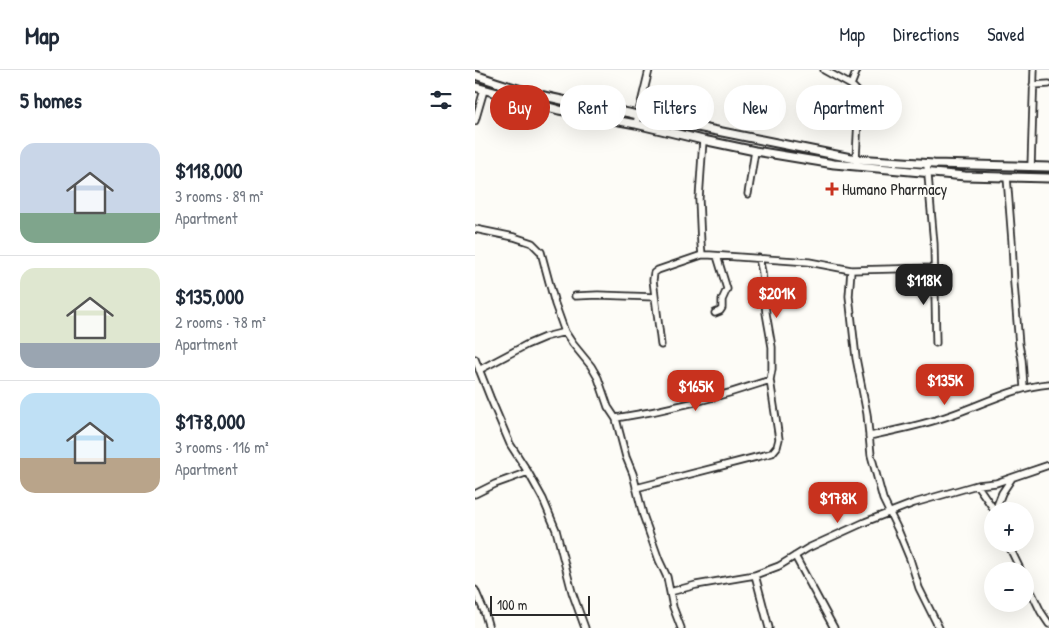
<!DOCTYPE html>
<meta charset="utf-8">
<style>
body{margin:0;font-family:"Patrick Hand",sans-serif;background:#f2f2f3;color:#1f2937;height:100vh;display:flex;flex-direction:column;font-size:19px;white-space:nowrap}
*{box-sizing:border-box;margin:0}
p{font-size:16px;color:#747a83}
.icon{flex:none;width:28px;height:28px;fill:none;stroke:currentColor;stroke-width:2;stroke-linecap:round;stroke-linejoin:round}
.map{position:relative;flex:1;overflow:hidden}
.sheet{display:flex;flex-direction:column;background:#fff;width:475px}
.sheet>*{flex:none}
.banner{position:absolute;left:15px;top:15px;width:475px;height:45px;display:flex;gap:10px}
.fabs{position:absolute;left:509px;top:432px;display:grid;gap:10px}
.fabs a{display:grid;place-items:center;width:50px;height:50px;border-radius:50%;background:#fff;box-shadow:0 5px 20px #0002;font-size:25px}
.scale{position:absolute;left:15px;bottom:12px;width:100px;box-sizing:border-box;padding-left:5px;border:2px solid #2b2b2b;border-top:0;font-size:14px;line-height:18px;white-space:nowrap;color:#2b2b2b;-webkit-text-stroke:4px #fdfcf7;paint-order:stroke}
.price{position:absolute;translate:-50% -42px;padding:0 11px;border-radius:10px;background:#c8321e;color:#fff;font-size:16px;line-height:32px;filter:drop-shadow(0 1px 2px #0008)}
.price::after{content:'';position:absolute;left:50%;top:30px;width:15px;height:11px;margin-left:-8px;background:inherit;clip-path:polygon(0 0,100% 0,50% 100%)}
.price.active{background:#222;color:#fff}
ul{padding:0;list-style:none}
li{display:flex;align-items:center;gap:15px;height:125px;padding:0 20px}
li+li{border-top:1px solid #e0e1e3}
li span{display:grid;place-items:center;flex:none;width:140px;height:100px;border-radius:15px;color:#555}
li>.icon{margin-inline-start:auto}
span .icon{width:60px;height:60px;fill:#fffc;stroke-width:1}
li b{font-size:21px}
h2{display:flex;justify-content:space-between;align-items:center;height:60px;padding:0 20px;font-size:21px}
.chip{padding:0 18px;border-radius:22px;background:#fff;box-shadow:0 5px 20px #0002;font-size:18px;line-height:45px}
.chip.active{background:#c8321e;color:#fff}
header{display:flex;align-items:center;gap:30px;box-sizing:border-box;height:70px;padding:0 25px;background:#fff;border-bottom:1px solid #e0e1e3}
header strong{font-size:24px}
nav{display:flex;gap:28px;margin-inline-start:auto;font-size:18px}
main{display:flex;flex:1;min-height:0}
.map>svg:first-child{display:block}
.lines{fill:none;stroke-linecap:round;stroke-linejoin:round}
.minor-casing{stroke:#2b2b2b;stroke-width:9}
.tertiary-casing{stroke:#2b2b2b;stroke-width:11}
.minor{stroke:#fdfcf7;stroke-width:5.5}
.tertiary{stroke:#fdfcf7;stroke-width:7}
.poi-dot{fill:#c8321e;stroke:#fdfcf7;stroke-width:2}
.labels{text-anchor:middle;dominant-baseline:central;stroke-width:4;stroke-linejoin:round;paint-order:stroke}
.poi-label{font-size:16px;fill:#2b2b2b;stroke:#fdfcf7;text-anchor:start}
</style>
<header>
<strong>Map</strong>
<nav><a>Map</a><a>Directions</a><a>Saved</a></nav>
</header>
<main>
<section class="sheet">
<h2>5 homes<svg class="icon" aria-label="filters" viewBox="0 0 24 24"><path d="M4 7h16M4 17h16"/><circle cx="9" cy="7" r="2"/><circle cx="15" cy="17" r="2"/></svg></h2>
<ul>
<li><span style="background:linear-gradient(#c9d6e8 70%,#7fa58c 0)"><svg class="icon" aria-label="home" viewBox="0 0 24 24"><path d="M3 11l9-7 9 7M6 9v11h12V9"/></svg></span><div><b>$118,000</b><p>3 rooms · 89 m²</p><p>Apartment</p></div></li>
<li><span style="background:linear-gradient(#dfe7d0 75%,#9aa5b1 0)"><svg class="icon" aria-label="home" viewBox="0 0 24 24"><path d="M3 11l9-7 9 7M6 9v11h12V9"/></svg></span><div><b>$135,000</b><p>2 rooms · 78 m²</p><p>Apartment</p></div></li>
<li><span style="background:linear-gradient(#bfe0f5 65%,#b9a48a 0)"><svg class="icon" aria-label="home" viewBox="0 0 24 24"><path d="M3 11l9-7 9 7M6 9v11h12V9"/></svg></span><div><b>$178,000</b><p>3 rooms · 116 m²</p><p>Apartment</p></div></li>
</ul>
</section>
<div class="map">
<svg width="574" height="558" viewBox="0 0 574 558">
<rect width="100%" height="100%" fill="#fdfcf7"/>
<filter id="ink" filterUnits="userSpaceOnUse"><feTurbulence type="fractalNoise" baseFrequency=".02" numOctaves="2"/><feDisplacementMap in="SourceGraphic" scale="10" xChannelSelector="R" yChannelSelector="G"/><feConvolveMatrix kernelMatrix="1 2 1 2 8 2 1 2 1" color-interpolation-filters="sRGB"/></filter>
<g filter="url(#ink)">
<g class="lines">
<defs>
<path id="minor" d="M 349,0 L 376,15 L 382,21 L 384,28 L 381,89
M 376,15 L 382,0
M 558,15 L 574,14
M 0,51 L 9,20
M 161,54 L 174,0
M 452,94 L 459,174 L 461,273
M 556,97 L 559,0
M 532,107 L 537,171 L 539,214 L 544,275 L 547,290 L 549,318
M 273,124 L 280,81
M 0,159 L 39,167 L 57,173 L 66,182 L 80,234 L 90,262 L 98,274 L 116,296 L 123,308 L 133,337 L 141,349 L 151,387 L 158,404 L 168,445 L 184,490 L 192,507 L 198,537 L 206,558
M 227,185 L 226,174 L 224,129 L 228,70
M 376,200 L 374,226 L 381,288 L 392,344 L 396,385 L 408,429 L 423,460 L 435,489 L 444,518 L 464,558
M 100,226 L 123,225 L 180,227
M 240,243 L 245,241 L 247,238 L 247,230 L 252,219 L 242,186
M 186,275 L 178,210 L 179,203 L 183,200 L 227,185 L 235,185 L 334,192 L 376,200 L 458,198
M 0,289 L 15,327 L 35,374 L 53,402 L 68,429 L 81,460 L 97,522 L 110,558
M 4,300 L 51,275 L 70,267 L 90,262
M 141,348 C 193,340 245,327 295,310
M 394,366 C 422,360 449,355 476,345 C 508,334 540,317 574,314
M 502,415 L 520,441
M 161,418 L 297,383 L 302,377 L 304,369 L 295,310 L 297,299 L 297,277 L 291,243 L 287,202 L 284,188
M 0,424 L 20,414 L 53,402
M 520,441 L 527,423 L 537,408
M 533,474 L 546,501
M 320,486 L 359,558
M 280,505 L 294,558
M 550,509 L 566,542 L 574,554
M 0,520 L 9,541 L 14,558
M 195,522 L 221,515 L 280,505 L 304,496 L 333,478 L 390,452 L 439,433 L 502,415 L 521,413 L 574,395"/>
<path id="tertiary" d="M 0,5 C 28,15 57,24 87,30 C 112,35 137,39 163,45 L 381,89 L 459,94 L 574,97
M 0,17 L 84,40 L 161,54 L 228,70 L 280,81 L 359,94 L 490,106 L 574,108"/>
</defs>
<use href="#minor" class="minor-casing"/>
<use href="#tertiary" class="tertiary-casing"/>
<use href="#minor" class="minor"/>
<use href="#tertiary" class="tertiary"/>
</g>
</g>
<path class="poi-dot" d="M354.5 111.5h5v5h5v5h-5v5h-5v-5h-5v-5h5z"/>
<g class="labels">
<g class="poi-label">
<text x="367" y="119">Humano Pharmacy</text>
</g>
</g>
</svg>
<div class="fabs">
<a>+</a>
<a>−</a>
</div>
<div class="scale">100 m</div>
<b class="price active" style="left:449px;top:236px">$118K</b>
<b class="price" style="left:302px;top:249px">$201K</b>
<b class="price" style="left:470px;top:336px">$135K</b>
<b class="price" style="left:221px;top:342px">$165K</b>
<b class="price" style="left:363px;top:454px">$178K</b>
<div class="banner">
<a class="chip active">Buy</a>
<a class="chip">Rent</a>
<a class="chip">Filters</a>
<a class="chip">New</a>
<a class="chip">Apartment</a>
</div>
</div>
</main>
